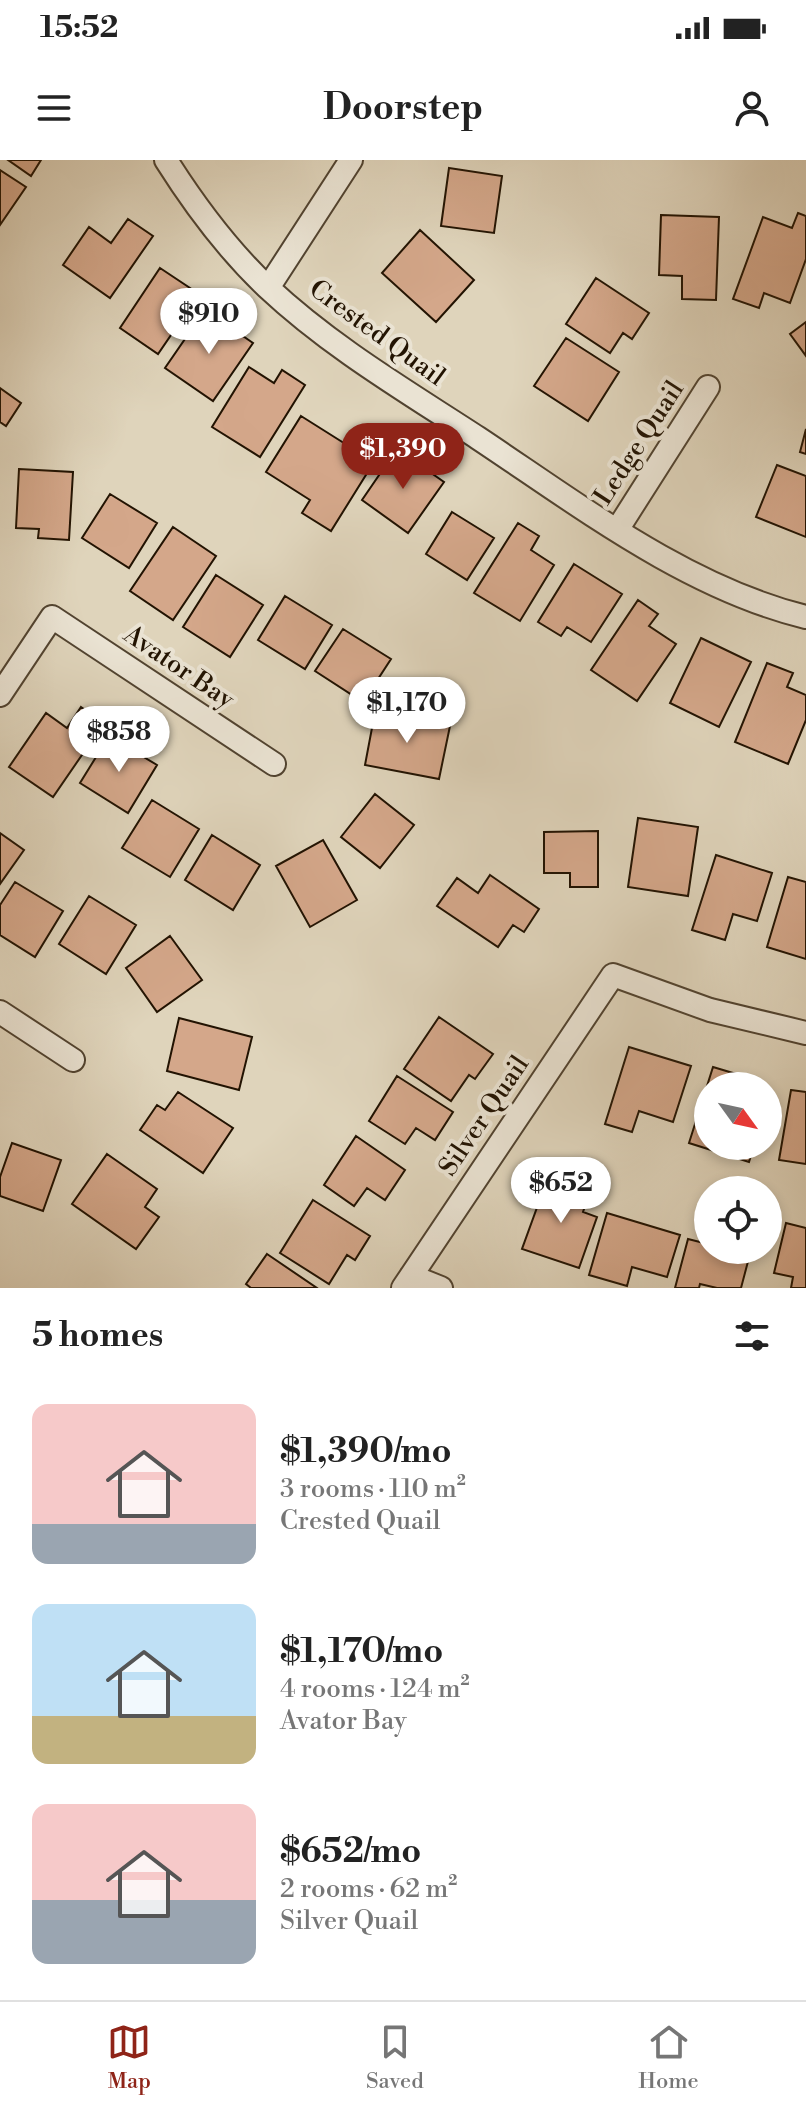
<!DOCTYPE html>
<meta charset="utf-8">
<style>
body{margin:0;font-family:"Libre Bodoni",serif;background:#f2f2f2;color:#222;height:100vh;display:flex;flex-direction:column;font-size:30px;white-space:nowrap}
*{box-sizing:border-box;margin:0}
p{font-size:26px;color:#767676}
.icon{flex:none;width:44px;height:44px;fill:none;stroke:currentColor;stroke-width:2;stroke-linecap:round;stroke-linejoin:round}
.map{position:relative;height:1128px;overflow:hidden}
.details{display:flex;flex-direction:column;background:#fff;flex:1}
.details>*{flex:none}
.needle{width:52px;rotate:123deg}
.buttons{position:absolute;left:694px;top:912px;display:grid;gap:16px}
.buttons a{display:grid;place-items:center;width:88px;height:88px;border-radius:50%;background:#fff;box-shadow:0 4px 12px #0003;font-size:40px}
.price{position:absolute;translate:-50% -68px;padding:0 18px;border-radius:28px;background:#fff;color:#222;font-size:26px;line-height:52px;filter:drop-shadow(0 2px 4px #0008)}
.price::after{content:'';position:absolute;left:50%;top:48px;width:24px;height:18px;margin-left:-12px;background:inherit;clip-path:polygon(0 0,100% 0,50% 100%)}
.price.active{background:#8f2418;color:#fff}
ul{padding:0;list-style:none}
li{display:flex;align-items:center;gap:24px;height:200px;padding:0 32px}
li span{display:grid;place-items:center;flex:none;width:224px;height:160px;border-radius:16px;color:#555}
li>.icon{margin-inline-start:auto}
span .icon{width:96px;height:96px;fill:#fffc;stroke-width:1}
li b{font-size:34px}
h2{display:flex;justify-content:space-between;align-items:center;height:96px;padding:0 32px;font-size:34px}
.status{display:flex;justify-content:space-between;align-items:center;height:56px;padding:0 40px;background:#fff;direction:ltr}
.status svg{height:22px;fill:currentColor}
header{display:flex;justify-content:space-between;align-items:center;height:104px;padding:0 32px;background:#fff;font-size:36px;font-weight:700}
.tabs{display:flex;justify-content:space-around;align-items:center;height:112px;border-top:2px solid #e0e0e0;background:#fff;font-size:22px;color:#767676}
.tabs a{display:grid;justify-items:center;gap:4px}
.tabs .active{color:#8f2418}
.map>svg:first-child{display:block}
.building{fill:#d4a78a;stroke:#221302;stroke-width:2}
.lines{fill:none;stroke-linecap:round;stroke-linejoin:round}
.street-casing{stroke:#514330;stroke-width:26}
.street{stroke:#eae3d3;stroke-width:22}
.labels{text-anchor:middle;dominant-baseline:central;stroke-width:8;stroke-linejoin:round;paint-order:stroke}
.street-label{font-size:26px;fill:#221302;stroke:#eae3d3}
</style>
<div class="status"><b>15:52</b><svg viewBox="0 0 49 12"><path d="M0 12V9h3v3zM5 12V6h3v6zM10 12V3h3v9zM15 12V0h3v12zM26 1h20v11H26zM47 4h2v5h-2z"/></svg></div>
<header><svg class="icon" aria-label="menu" viewBox="0 0 24 24"><path d="M4 6h16M4 12h16M4 18h16"/></svg>Doorstep<svg class="icon" aria-label="person" viewBox="0 0 24 24"><circle cx="12" cy="8" r="4"/><path d="M4 21q1-7 8-7t8 7"/></svg></header>
<div class="map">
<svg width="806" height="1128" viewBox="0 0 806 1128">
<rect width="100%" height="100%" fill="#dfd4bb"/>
<filter id="stains"><feTurbulence type="fractalNoise" baseFrequency=".0025" numOctaves="4"/><feColorMatrix values="0 0 0 0 .2 0 0 0 0 .09 0 0 0 0 .02 0 0 0 .5 -.17"/></filter>
<radialGradient id="worn" r=".72"><stop offset=".6" stop-color="#630" stop-opacity="0"/><stop offset="1" stop-color="#630" stop-opacity=".3"/></radialGradient>
<path class="building" d="M 8,0 L 41,0 L 31,16 Z
M 449,8 L 502,16 L 494,73 L 441,66 Z
M 0,10 L 26,27 L 0,65 Z
M 798,53 L 806,56 L 806,99 L 790,143 L 764,133 L 759,148 L 733,139 L 763,57 L 792,68 Z
M 661,55 L 719,57 L 716,140 L 682,139 L 682,116 L 659,115 Z
M 128,59 L 153,76 L 110,138 L 63,105 L 89,67 L 111,83 Z
M 420,70 L 474,120 L 436,162 L 382,113 Z
M 160,108 L 199,134 L 158,194 L 120,168 Z
M 596,118 L 649,153 L 632,179 L 623,173 L 610,193 L 566,164 Z
M 205,150 L 253,183 L 213,241 L 165,208 Z
M 806,162 L 806,196 L 790,174 Z
M 566,178 L 619,212 L 588,261 L 534,226 Z
M 249,207 L 274,223 L 282,210 L 305,225 L 260,297 L 212,267 Z
M 0,228 L 21,243 L 6,266 L 0,262 Z
M 301,256 L 374,302 L 331,371 L 302,353 L 310,340 L 266,312 Z
M 806,269 L 806,294 L 800,292 Z
M 397,289 L 444,322 L 408,373 L 362,340 Z
M 777,305 L 806,316 L 806,377 L 756,357 Z
M 19,309 L 73,312 L 69,380 L 38,378 L 39,369 L 16,368 Z
M 110,334 L 157,363 L 129,408 L 82,378 Z
M 452,352 L 494,378 L 467,420 L 426,394 Z
M 518,363 L 539,376 L 531,390 L 554,405 L 520,461 L 474,433 Z
M 173,367 L 216,396 L 173,460 L 130,431 Z
M 574,404 L 622,434 L 591,482 L 567,467 L 561,476 L 538,462 Z
M 216,415 L 263,445 L 230,497 L 183,467 Z
M 285,436 L 332,465 L 305,509 L 258,480 Z
M 638,440 L 658,454 L 649,466 L 676,484 L 637,541 L 591,510 Z
M 343,469 L 391,499 L 363,542 L 315,511 Z
M 701,478 L 751,502 L 719,567 L 670,543 Z
M 767,503 L 793,513 L 787,527 L 806,535 L 806,560 L 788,604 L 735,582 Z
M 81,547 L 104,563 L 53,637 L 9,607 L 46,553 L 67,568 Z
M 375,552 L 450,566 L 439,619 L 365,605 Z
M 109,576 L 157,605 L 128,653 L 80,623 Z
M 375,634 L 414,665 L 380,708 L 341,677 Z
M 152,640 L 199,669 L 170,717 L 122,688 Z
M 638,658 L 698,667 L 688,736 L 628,727 Z
M 598,671 L 598,727 L 570,727 L 570,713 L 544,713 L 544,672 Z
M 0,673 L 24,690 L 0,724 Z
M 212,675 L 260,705 L 233,750 L 185,720 Z
M 323,680 L 357,740 L 310,767 L 276,706 Z
M 716,695 L 772,713 L 757,761 L 733,754 L 725,780 L 692,770 Z
M 490,715 L 539,749 L 524,772 L 513,765 L 498,787 L 437,746 L 457,718 L 478,733 Z
M 788,717 L 806,722 L 806,799 L 767,787 Z
M 15,722 L 63,751 L 35,797 L 0,775 L 0,745 Z
M 89,736 L 136,765 L 106,814 L 59,784 Z
M 170,776 L 202,820 L 157,852 L 126,808 Z
M 439,857 L 493,894 L 475,919 L 469,915 L 451,941 L 404,909 Z
M 179,858 L 252,877 L 239,930 L 167,911 Z
M 629,887 L 691,906 L 673,962 L 639,951 L 632,972 L 605,964 Z
M 713,907 L 743,916 L 740,926 L 708,926 L 708,986 L 754,986 L 749,1002 L 689,983 Z
M 397,916 L 453,952 L 435,980 L 416,968 L 405,984 L 369,961 Z
M 791,930 L 806,932 L 806,1004 L 779,1000 Z
M 178,932 L 233,968 L 203,1013 L 140,970 L 157,945 L 165,950 Z
M 356,976 L 405,1010 L 385,1040 L 367,1028 L 354,1046 L 324,1025 Z
M 12,983 L 61,1000 L 43,1051 L 0,1036 L 0,1017 Z
M 107,994 L 157,1029 L 145,1047 L 159,1057 L 136,1089 L 72,1044 Z
M 547,1020 L 589,1035 L 583,1052 L 597,1057 L 579,1108 L 522,1089 Z
M 313,1040 L 370,1076 L 355,1100 L 347,1095 L 329,1124 L 280,1093 Z
M 607,1053 L 680,1075 L 667,1117 L 632,1107 L 627,1126 L 589,1115 Z
M 786,1063 L 806,1068 L 806,1128 L 791,1128 L 793,1117 L 774,1113 Z
M 688,1079 L 708,1084 L 708,1090 L 751,1090 L 741,1128 L 717,1128 L 700,1124 L 699,1128 L 675,1128 Z
M 267,1094 L 317,1128 L 251,1128 L 246,1124 Z"/>
<g class="lines">
<defs>
<path id="street" d="M 166,0 C 195,46 228,90 267,127 C 331,187 406,231 478,278 C 579,345 687,428 806,457
M 268,128 L 351,0
M 617,370 L 708,227
M 0,535 L 52,457 L 274,604
M 0,852 L 73,900
M 411,1116 L 441,1128
M 403,1128 L 613,815 L 710,850 L 806,873"/>
</defs>
<use href="#street" class="street-casing"/>
<use href="#street" class="street"/>
</g>
<g class="labels">
<g class="street-label">
<text transform="translate(377 173) rotate(36)">Crested Quail</text>
<text transform="translate(639 283) rotate(-57)">Ledge Quail</text>
<text transform="translate(179 507) rotate(34)">Avator Bay</text>
<text transform="translate(484 956) rotate(-56)">Silver Quail</text>
</g>
</g>
<rect width="100%" height="100%" filter="url(#stains)"/>
<rect width="100%" height="100%" fill="url(#worn)"/>
</svg>
<div class="buttons">
<a><svg class="needle" viewBox="-14 -14 28 28"><path d="M0-13l5 13h-10z" fill="#e53935"/><path d="M0 13l5-13h-10z" fill="#767676"/></svg></a>
<a><svg class="icon" aria-label="locate" viewBox="0 0 24 24"><circle cx="12" cy="12" r="6"/><path d="M12 2v4M12 18v4M2 12h4M18 12h4"/></svg></a>
</div>
<b class="price" style="left:209px;top:196px">$910</b>
<b class="price active" style="left:403px;top:331px">$1,390</b>
<b class="price" style="left:407px;top:585px">$1,170</b>
<b class="price" style="left:119px;top:614px">$858</b>
<b class="price" style="left:561px;top:1065px">$652</b>
</div>
<section class="details">
<h2>5 homes<svg class="icon" aria-label="filters" viewBox="0 0 24 24"><path d="M4 7h16M4 17h16"/><circle cx="9" cy="7" r="2"/><circle cx="15" cy="17" r="2"/></svg></h2>
<ul>
<li><span style="background:linear-gradient(#f6c9c9 75%,#9aa5b1 0)"><svg class="icon" aria-label="home" viewBox="0 0 24 24"><path d="M3 11l9-7 9 7M6 9v11h12V9"/></svg></span><div><b>$1,390/mo</b><p>3 rooms · 110 m²</p><p>Crested Quail</p></div></li>
<li><span style="background:linear-gradient(#bfe0f5 70%,#c2b280 0)"><svg class="icon" aria-label="home" viewBox="0 0 24 24"><path d="M3 11l9-7 9 7M6 9v11h12V9"/></svg></span><div><b>$1,170/mo</b><p>4 rooms · 124 m²</p><p>Avator Bay</p></div></li>
<li><span style="background:linear-gradient(#f6c9c9 60%,#9aa5b1 0)"><svg class="icon" aria-label="home" viewBox="0 0 24 24"><path d="M3 11l9-7 9 7M6 9v11h12V9"/></svg></span><div><b>$652/mo</b><p>2 rooms · 62 m²</p><p>Silver Quail</p></div></li>
</ul>
</section>
<nav class="tabs">
<a class="active"><svg class="icon" aria-label="map" viewBox="0 0 24 24"><path d="M3 6l6-2 6 2 6-2v14l-6 2-6-2-6 2zM9 4v14M15 6v14"/></svg>Map</a>
<a><svg class="icon" aria-label="saved" viewBox="0 0 24 24"><path d="M7 4h10v16l-5-4-5 4z"/></svg>Saved</a>
<a><svg class="icon" aria-label="home" viewBox="0 0 24 24"><path d="M3 11l9-7 9 7M6 9v11h12V9"/></svg>Home</a>
</nav>
